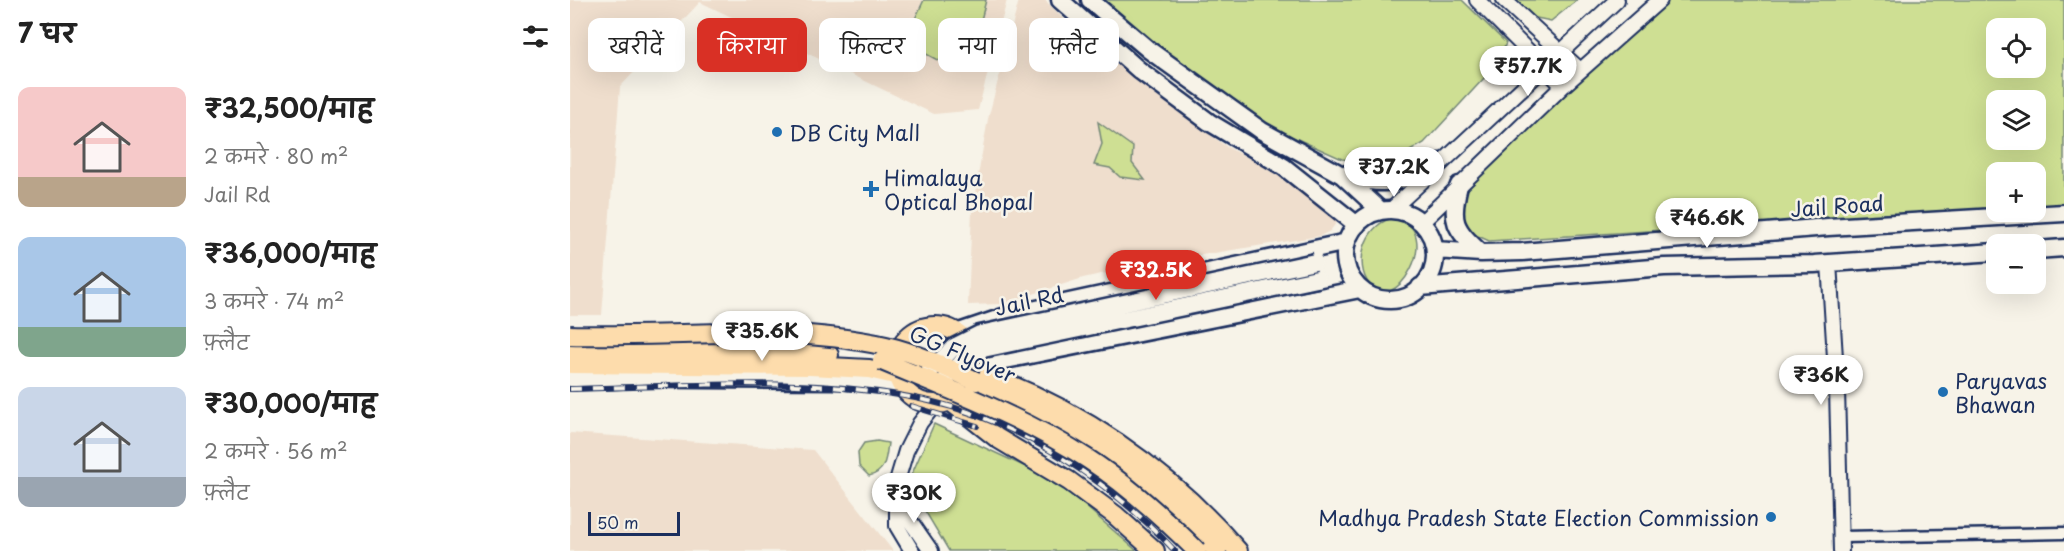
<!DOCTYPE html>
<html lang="hi">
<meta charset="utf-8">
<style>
body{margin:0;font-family:"Playpen Sans","Playpen Sans Deva",sans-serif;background:#f6f6f6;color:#222;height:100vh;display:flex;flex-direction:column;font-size:22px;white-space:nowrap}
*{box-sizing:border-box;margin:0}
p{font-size:20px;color:#767676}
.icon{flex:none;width:33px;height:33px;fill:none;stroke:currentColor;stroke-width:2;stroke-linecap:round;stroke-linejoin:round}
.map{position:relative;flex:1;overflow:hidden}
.side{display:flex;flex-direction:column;background:#fff;width:570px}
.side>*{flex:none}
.top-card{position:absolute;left:18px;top:18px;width:570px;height:54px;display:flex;gap:12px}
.buttons{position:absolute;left:1416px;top:18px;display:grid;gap:12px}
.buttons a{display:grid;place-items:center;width:60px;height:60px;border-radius:12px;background:#fff;box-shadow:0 6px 24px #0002;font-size:30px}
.scale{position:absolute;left:18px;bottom:15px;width:92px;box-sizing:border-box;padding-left:6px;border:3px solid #1b2f5e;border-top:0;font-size:16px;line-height:21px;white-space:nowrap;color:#1b2f5e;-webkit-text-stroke:4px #f7f3e8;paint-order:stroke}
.price{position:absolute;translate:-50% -51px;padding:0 14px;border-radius:21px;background:#fff;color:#222;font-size:20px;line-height:39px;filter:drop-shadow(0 2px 3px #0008)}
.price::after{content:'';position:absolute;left:50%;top:36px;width:18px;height:14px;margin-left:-9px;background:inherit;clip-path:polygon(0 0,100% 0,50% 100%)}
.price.active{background:#d93025;color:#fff}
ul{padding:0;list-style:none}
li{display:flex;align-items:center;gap:18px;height:150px;padding:0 18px}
li span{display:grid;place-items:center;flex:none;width:168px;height:120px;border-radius:12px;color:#555}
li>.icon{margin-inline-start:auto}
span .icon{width:72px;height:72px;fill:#fffc;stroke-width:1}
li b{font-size:26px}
h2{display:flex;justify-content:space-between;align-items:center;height:72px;padding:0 18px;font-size:26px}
.pill{padding:0 21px;border-radius:12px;background:#fff;box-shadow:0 6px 24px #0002;font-size:21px;line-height:54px}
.pill.active{background:#d93025;color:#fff}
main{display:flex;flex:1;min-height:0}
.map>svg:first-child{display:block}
.built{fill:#efdecd}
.green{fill:#cedf93;stroke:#748778;stroke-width:1.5;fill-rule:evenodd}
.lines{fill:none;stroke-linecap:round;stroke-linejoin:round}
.minor-casing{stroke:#1b2f5e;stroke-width:15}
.tertiary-casing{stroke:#1b2f5e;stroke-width:18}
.secondary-casing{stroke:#1b2f5e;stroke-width:21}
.primary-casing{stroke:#1b2f5e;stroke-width:22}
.minor{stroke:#f7f3e8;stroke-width:10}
.tertiary{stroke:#f7f3e8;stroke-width:14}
.secondary{stroke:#f7f3e8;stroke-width:16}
.primary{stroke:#fddcac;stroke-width:18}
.rail-casing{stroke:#1b2f5e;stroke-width:6}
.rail{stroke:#f7f3e8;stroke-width:4;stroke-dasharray:11;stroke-linecap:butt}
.secondary-bridge-casing{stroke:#1b2f5e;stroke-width:21;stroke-linecap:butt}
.primary-bridge-casing{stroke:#1b2f5e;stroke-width:22;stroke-linecap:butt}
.secondary-bridge{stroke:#f7f3e8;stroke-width:16}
.primary-bridge{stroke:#fddcac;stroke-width:18}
.poi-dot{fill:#1f6fb2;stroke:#f7f3e8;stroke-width:2}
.labels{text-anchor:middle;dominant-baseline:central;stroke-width:5;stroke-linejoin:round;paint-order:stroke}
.poi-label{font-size:21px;fill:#1b2f5e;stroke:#f7f3e8;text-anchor:start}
.street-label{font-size:21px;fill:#1b2f5e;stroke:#f7f3e8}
</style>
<main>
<section class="side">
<h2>7 घर<svg class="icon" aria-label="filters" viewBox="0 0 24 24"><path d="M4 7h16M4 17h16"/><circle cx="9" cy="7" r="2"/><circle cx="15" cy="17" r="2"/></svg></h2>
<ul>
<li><span style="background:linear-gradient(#f6c9c9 75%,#b9a48a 0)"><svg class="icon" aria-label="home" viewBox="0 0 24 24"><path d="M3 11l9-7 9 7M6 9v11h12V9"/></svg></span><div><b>₹32,500/माह</b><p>2 कमरे · 80 m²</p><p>Jail Rd</p></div></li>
<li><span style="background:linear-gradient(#a9c7e8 75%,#7fa58c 0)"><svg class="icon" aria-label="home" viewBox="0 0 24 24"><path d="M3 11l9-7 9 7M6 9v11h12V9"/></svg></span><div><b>₹36,000/माह</b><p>3 कमरे · 74 m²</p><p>फ़्लैट</p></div></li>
<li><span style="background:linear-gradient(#c9d6e8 75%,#9aa5b1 0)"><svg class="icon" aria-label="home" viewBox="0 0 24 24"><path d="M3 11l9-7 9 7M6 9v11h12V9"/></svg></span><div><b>₹30,000/माह</b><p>2 कमरे · 56 m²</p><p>फ़्लैट</p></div></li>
</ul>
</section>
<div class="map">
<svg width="1494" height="551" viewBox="0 0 1494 551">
<rect width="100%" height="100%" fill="#f7f3e8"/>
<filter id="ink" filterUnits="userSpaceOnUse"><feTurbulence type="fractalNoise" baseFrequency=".0167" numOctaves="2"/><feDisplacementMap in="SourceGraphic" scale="12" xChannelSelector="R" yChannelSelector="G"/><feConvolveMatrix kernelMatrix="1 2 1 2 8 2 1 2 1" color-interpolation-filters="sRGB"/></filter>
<g filter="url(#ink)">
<path class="built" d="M 0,0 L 437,0 L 408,110 L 364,114 L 130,2 L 50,87 L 32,315 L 0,315 Z
M 449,0 L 475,0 L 506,32 L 617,118 L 657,147 L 752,196 L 770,210 L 767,222 L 760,231 L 750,236 L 576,264 L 513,278 L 432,304 L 398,305 L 402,210 L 418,119 Z
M 0,433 L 243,450 L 323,551 L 0,551 Z"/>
<path class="green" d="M 354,0 L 416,0 L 401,61 L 382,68 L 334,42 Z
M 530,0 L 892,0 L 936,43 L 928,63 L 854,143 L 819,163 L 772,159 L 705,129 L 596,55 Z
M 935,0 L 1007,0 L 981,21 L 952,15 Z
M 1096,0 L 1494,0 L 1494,204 L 1466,206 L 1466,172 L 1426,172 L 1426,209 L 919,241 L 875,221 L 875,210 L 881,198 ZM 1426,28 L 1466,28 L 1466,68 L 1426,68 ZM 1426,100 L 1466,100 L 1466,140 L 1426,140 Z
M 528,122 L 563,147 L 562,163 L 575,180 L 550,177 L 540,168 L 524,165 L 532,144 Z
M 824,218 C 878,227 823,325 797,281 C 784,258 798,222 824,218 Z
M 364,424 L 475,476 L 498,491 L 567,551 L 379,551 L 345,494 L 340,478 Z
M 307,441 L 318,443 C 316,458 316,472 299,476 L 289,466 L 288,452 L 294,443 Z"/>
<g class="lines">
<defs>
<path id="minor" d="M 1272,537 L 1494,533"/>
<path id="tertiary" d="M 907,0 L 993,86
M 934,0 L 1010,70
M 821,210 L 1047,0
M 852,222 L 993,86 L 1090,0
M 1259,263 L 1267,389 L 1271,551
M 327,502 L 361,551
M 342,551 L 327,526 L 327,481 L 336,451 L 350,423 L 365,404"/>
<path id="secondary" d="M 490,0 L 569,70 L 639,122 L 714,167 L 787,225
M 520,0 L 579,50 L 692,131 L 772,175 L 811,211
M 776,176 C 820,188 831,182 870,162
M 889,185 C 880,222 884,228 911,253
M775 255a45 45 0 1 1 90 0a45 45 0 1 1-90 0Z
M 865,250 L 911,253 L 952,252 L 1258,227 L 1494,213
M 1466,250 L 1494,248
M 850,287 L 1094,267 L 1244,264 L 1426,252
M 386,333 L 439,315 L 777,242
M 405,366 L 790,289
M 0,378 L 269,380 L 331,385"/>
<path id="primary" d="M326 365a39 39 0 1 1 78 0a39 39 0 1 1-78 0Z
M 0,351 L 171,350 L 259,355
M 0,364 L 240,366 L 299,369 L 325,375
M 404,371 C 506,406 598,469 668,551
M 418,387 C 505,428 583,480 647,551
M 380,401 L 427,438 L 499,481 L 545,515 L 585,551"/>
</defs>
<use href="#minor" class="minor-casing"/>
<use href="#tertiary" class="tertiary-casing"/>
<use href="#secondary" class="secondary-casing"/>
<use href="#primary" class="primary-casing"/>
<use href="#minor" class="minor"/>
<use href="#tertiary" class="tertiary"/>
<use href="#secondary" class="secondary"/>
<use href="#primary" class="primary"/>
<defs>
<path id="rail" d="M 0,389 C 119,386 242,375 359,401 C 450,421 542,483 605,551
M 341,406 L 407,426"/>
</defs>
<use href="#rail" class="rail-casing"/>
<use href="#rail" class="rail"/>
<defs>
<path id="secondary-bridge" d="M 358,373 L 384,347 L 410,334 L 745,262
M 376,379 L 396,358 L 413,349 L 747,279"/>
<path id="primary-bridge" d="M 0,335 C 104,338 213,323 316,346 C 347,353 377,368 406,381
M 312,361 C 381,390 455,418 518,459 C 558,485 594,518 627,551"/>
</defs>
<use href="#secondary-bridge" class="secondary-bridge-casing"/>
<use href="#primary-bridge" class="primary-bridge-casing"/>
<use href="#secondary-bridge" class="secondary-bridge"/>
<use href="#primary-bridge" class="primary-bridge"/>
</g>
</g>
<g class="poi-dot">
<circle cx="207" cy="132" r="6"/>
<path d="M298 180h6v6h6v6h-6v6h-6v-6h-6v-6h6z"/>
<circle cx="1373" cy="392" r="6"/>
<circle cx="1201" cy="517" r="6"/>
</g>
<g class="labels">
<g class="poi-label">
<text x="219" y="132">DB City Mall</text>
<text x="314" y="177">Himalaya<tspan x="314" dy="24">Optical Bhopal</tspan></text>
<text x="1385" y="380">Paryavas<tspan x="1385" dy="24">Bhawan</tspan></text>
<text x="1189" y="517" text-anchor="end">Madhya Pradesh State Election Commission</text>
</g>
<g class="street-label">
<text transform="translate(1267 205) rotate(-4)">Jail Road</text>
<text transform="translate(459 300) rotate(-12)">Jail Rd</text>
<text transform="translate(393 353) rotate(23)">GG Flyover</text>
</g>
</g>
</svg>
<div class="buttons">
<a><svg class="icon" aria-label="locate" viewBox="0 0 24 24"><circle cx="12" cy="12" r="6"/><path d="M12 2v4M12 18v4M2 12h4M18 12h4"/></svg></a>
<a><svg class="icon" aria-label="layers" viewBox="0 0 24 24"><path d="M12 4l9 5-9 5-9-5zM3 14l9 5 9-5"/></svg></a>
<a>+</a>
<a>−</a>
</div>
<div class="scale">50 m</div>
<b class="price" style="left:958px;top:97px">₹57.7K</b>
<b class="price" style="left:824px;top:198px">₹37.2K</b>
<b class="price" style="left:1137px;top:249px">₹46.6K</b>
<b class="price active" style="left:586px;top:301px">₹32.5K</b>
<b class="price" style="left:192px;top:362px">₹35.6K</b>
<b class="price" style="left:1251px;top:406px">₹36K</b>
<b class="price" style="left:344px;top:524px">₹30K</b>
<div class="top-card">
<a class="pill">खरीदें</a>
<a class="pill active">किराया</a>
<a class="pill">फ़िल्टर</a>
<a class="pill">नया</a>
<a class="pill">फ़्लैट</a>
</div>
</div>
</main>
